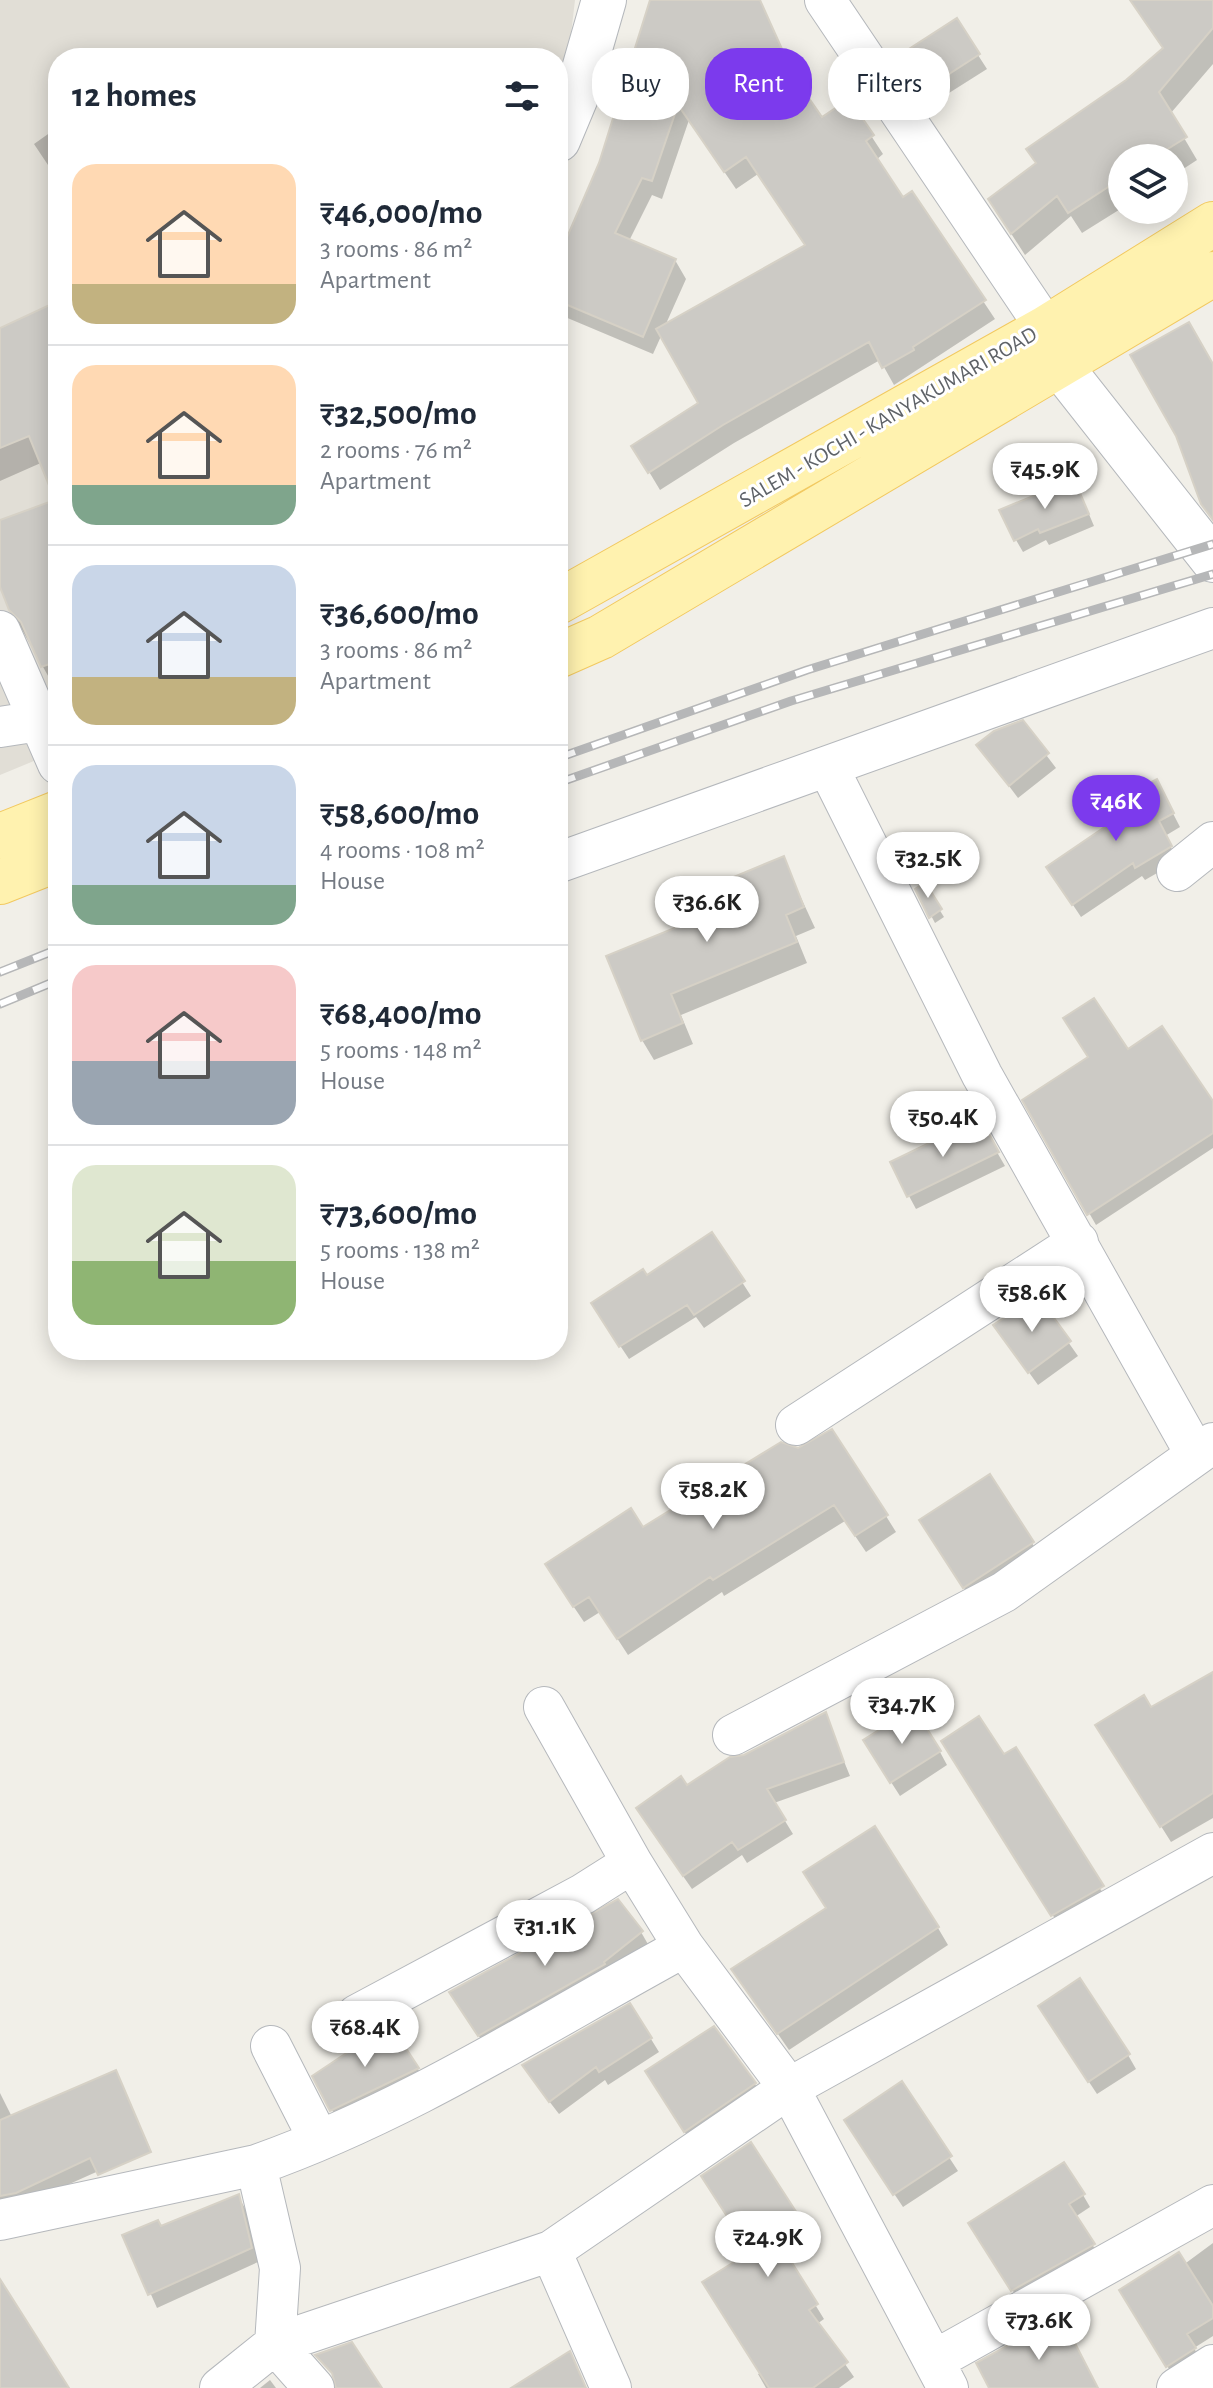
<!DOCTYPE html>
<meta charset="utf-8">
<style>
body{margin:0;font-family:"Alegreya Sans",sans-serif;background:#f6f6f7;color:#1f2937;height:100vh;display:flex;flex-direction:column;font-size:30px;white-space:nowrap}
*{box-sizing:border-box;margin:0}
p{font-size:26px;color:#747a83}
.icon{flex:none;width:44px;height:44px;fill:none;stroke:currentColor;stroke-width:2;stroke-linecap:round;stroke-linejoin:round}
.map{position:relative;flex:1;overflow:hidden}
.side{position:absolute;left:48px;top:48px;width:520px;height:1312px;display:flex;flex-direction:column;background:#fff;border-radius:32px;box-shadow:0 4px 20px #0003}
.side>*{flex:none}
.guide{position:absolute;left:592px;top:48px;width:500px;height:72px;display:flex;gap:16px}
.tools{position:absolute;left:1108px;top:144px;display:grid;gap:16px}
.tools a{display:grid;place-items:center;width:80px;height:80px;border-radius:50%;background:#fff;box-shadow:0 4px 20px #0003;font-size:40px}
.price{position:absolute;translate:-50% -68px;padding:0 18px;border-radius:28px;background:#fff;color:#222;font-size:26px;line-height:52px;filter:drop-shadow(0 2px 4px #0008)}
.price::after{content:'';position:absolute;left:50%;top:48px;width:24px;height:18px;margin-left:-12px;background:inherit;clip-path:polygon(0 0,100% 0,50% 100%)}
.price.active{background:#7c3aed;color:#fff}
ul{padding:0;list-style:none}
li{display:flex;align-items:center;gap:24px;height:200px;padding:0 24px}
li+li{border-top:2px solid #e0e1e3}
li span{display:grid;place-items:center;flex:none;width:224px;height:160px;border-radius:24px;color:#555}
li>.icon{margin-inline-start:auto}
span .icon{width:96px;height:96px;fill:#fffc;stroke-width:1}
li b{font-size:34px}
h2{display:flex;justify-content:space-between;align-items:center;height:96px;padding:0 24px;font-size:34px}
.chip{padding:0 28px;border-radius:32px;background:#fff;box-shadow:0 4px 20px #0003;font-size:28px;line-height:72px}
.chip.active{background:#7c3aed;color:#fff}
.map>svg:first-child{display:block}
.education{fill:#e1ded6}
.shadow{fill:#0003;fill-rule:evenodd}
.building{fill:#cccac5;stroke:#d6d1c6;stroke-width:2}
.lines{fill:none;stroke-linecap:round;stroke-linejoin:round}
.minor-casing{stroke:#b5b8bc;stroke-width:42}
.tertiary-casing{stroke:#b5b8bc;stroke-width:46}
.primary-casing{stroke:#f2c960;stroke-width:46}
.minor{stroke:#fff;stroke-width:40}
.tertiary{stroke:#fff;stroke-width:44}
.primary{stroke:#fff2af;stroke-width:44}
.rail-casing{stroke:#b6b7b8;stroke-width:9}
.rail{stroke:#fff;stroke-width:6;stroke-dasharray:18;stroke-linecap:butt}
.labels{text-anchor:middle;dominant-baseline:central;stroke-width:6;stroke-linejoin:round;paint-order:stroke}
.street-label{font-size:22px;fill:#5f6368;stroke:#fff}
</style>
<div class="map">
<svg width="1213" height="2388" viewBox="0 0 1213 2388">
<rect width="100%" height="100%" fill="#f1efe8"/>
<path class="education" d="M 0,0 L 575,0 L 568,60 L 558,82 L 558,58 L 58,58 L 58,751 L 0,775 Z"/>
<path class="shadow" d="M 653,0 L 760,0 L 801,90 L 821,120 L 849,102 L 883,154 L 876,160 L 902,199 L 912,194 L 995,319 L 894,385 L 880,360 L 734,443 L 660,490 L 645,465 L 701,404 L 662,334 L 653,354 L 558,314 L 558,263 L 601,164 ZM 689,120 L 736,189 L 758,174 L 806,246 L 665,326 L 686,279 L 675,260 L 629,241 L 652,195 L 662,199 Z
M 1130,0 L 1213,0 L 1213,64 L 1170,114 L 1197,160 L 1174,175 L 1174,158 L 1122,158 L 1122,208 L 1082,233 L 1071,216 L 1025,255 L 1003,221 L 1037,165 L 1164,50 Z
M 956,21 L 987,69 L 930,105 L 908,70 Z
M 58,127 L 58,180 L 34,144 Z
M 58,304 L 58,475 L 43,462 L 0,481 L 0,330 Z
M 1080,493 L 1094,526 L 1049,545 L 1046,540 L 1023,552 L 1016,540 Z
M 58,500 L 58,689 L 56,690 L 11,610 L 0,581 L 0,522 Z
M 1022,723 L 1056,768 L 1018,798 L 979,746 Z
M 1164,796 L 1180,827 L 1165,836 L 1178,861 L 1145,880 L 1142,876 L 1081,917 L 1057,881 Z
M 783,859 L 815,928 L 796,936 L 807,963 L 681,1015 L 693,1044 L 654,1060 L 642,1040 L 712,915 Z
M 924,885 L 944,917 L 935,923 L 917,889 Z
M 1127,1052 L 1213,1105 L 1213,1148 L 1096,1225 L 1025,1101 Z
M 983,1128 L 1005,1166 L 916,1209 L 909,1196 Z
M 711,1234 L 751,1296 L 704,1328 L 696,1317 L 629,1359 L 601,1317 L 646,1277 Z
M 1037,1298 L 1078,1356 L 1038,1385 L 995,1325 Z
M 781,1444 L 886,1516 L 896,1532 L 866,1552 L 845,1521 L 724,1596 L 722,1592 L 628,1655 L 600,1612 L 584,1622 L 557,1582 Z
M 929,1535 L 1032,1543 L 1040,1557 L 972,1600 Z
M 1213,1694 L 1213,1818 L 1171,1842 L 1108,1742 L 1151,1710 Z
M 825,1715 L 850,1776 L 774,1803 L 793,1834 L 747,1863 L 742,1855 L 692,1889 L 646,1823 L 687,1788 Z
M 940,1752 L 947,1765 L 900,1796 L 873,1754 Z
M 1003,1757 L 1112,1905 L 1064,1933 L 954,1759 Z
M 938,1928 L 948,1945 L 789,2050 L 734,1970 Z
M 641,1932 L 649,1946 L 487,2049 L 460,2006 Z
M 1048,2020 L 1128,2055 L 1136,2069 L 1097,2094 Z
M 651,2039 L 659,2052 L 608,2085 L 605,2080 L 559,2114 L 532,2079 Z
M 418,2069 L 425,2082 L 339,2123 L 332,2110 Z
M 115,2072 L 150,2148 L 0,2215 L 0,2093 L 12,2117 Z
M 755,2084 L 762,2097 L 693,2145 L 655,2085 Z
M 901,2084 L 958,2171 L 903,2207 L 854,2134 Z
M 1083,2195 L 1090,2207 L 1075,2217 L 1100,2257 L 1020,2302 L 978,2236 Z
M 238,2196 L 246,2210 L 258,2262 L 157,2308 L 125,2236 L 161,2228 Z
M 807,2231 L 815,2245 L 790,2264 L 824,2319 L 817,2324 L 854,2377 L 839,2388 L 766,2388 L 758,2374 L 761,2373 L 712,2297 Z
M 1213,2243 L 1213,2336 L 1194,2348 L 1202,2363 L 1176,2380 L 1129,2305 Z
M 270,2380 L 276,2388 L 260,2388 Z"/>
<path class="building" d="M 650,0 L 760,0 L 795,78 L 822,117 L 849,99 L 874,135 L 866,141 L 903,197 L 912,191 L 986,300 L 913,347 L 914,350 L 882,368 L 869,342 L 723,425 L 648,473 L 631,446 L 698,403 L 656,329 L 805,245 L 746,157 L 724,172 L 678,105 L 652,181 L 642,178 L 615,233 L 676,259 L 643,337 L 558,301 L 558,258 L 599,163 Z
M 1130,0 L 1213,0 L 1213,28 L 1159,92 L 1187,137 L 1153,158 L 1122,158 L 1122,178 L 1068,213 L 1057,196 L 1011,234 L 988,199 L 1036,163 L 1026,149 L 1126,80 L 1163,48 Z
M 957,18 L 980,54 L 921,92 L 898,56 Z
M 58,301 L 58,661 L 41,667 L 21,622 L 9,610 L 0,587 L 0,520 L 55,500 L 29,436 L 0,448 L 0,328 Z
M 1189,322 L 1213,364 L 1213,520 L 1201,504 L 1176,436 L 1130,355 Z
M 1074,479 L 1089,514 L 1040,533 L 1038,529 L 1014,541 L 999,510 Z
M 1023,720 L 1049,753 L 1009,786 L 976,745 L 994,731 Z
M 1157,779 L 1174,813 L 1159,821 L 1172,846 L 1135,868 L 1133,863 L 1072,905 L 1046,867 L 1112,822 L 1104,806 Z
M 784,856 L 804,907 L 786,915 L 797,942 L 671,994 L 683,1023 L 641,1041 L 606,956 L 709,914 L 700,891 Z
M 925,882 L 942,909 L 929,918 L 915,889 Z
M 1094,998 L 1128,1049 L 1162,1026 L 1213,1101 L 1213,1133 L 1087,1215 L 1022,1100 L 1088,1057 L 1063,1018 Z
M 984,1125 L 999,1152 L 907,1197 L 890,1162 L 964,1126 L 968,1136 Z
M 712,1232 L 745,1281 L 694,1315 L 687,1305 L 619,1347 L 591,1303 L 643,1269 L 647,1275 Z
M 1038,1296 L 1071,1341 L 1028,1373 L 993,1325 Z
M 832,1429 L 888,1515 L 855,1536 L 834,1505 L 713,1580 L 710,1577 L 617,1639 L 589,1597 L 573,1607 L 545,1564 L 631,1508 L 643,1527 L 781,1442 L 798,1448 Z
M 990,1474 L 1034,1542 L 963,1588 L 919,1520 Z
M 1213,1672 L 1213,1793 L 1160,1827 L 1095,1725 L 1144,1695 L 1151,1707 Z
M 914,1708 L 941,1751 L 890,1783 L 863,1740 Z
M 826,1712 L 844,1762 L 767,1789 L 786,1820 L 738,1850 L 732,1842 L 683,1876 L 636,1808 L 681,1776 L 687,1785 L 730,1757 L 744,1755 Z
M 979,1716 L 1004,1754 L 1016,1747 L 1104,1886 L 1051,1916 L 941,1741 Z
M 875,1826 L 939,1927 L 777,2034 L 731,1969 L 826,1908 L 803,1872 Z
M 618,1899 L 643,1931 L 604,1962 L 605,1964 L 478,2036 L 449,1992 Z
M 1080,1978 L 1130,2054 L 1088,2082 L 1038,2006 Z
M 630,2003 L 652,2038 L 599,2072 L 596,2067 L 549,2102 L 522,2065 Z
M 390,2024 L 419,2068 L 330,2111 L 312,2076 Z
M 714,2026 L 756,2083 L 684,2132 L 645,2071 Z
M 116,2070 L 151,2152 L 98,2175 L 90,2158 L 16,2193 L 0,2196 L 0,2120 Z
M 902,2081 L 952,2156 L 893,2195 L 844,2120 Z
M 751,2142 L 808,2230 L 784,2250 L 818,2304 L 809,2310 L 848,2362 L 813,2388 L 769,2388 L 702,2282 L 750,2252 L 701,2176 Z
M 1064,2162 L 1085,2194 L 1069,2204 L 1095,2244 L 1011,2291 L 968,2223 Z
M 239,2194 L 252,2248 L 148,2295 L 122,2235 L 158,2220 L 161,2226 Z
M 1179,2252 L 1213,2306 L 1213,2318 L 1187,2334 L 1196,2348 L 1166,2367 L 1119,2290 Z
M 0,2279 L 69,2388 L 0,2388 Z
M 1061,2316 L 1098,2388 L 989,2388 L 976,2363 Z
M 352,2342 L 382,2388 L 336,2388 L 332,2373 L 315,2355 Z
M 570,2351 L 586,2388 L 511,2388 Z"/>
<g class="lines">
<defs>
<path id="minor" d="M 825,0 L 1046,328
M 0,631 L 58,764
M 0,727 L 39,721
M 828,767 L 982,1075 L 1196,1455
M 560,862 L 1213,628
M 1177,871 L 1213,842
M 796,1425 L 1078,1242
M 733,1735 L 1004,1592 L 1213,1443
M 357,2015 L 583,1894 L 632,1863
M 271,2046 L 319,2140
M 256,2165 L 280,2268 L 275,2344 L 314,2388
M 0,2220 L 256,2165 C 407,2112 544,2023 684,1947
M 551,2251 L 611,2388
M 935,2360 L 1213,2205
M 220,2388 L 275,2344 L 551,2251 L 789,2088 L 684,1947 L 632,1863 L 544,1707
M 948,2388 L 789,2088 L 1213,1853
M 1177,2388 L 1213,2365"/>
<path id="tertiary" d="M 558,140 L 576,97 L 604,0
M 1061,367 L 1213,560"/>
<path id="primary" d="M 558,602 L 1046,328 L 1213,224
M 558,656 L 601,637 L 1213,274
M 0,836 L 58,813
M 0,882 L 58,859"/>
</defs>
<use href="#minor" class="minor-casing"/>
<use href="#tertiary" class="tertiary-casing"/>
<use href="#primary" class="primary-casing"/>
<use href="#minor" class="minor"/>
<use href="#tertiary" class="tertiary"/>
<use href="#primary" class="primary"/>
<defs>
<path id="rail" d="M 558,758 L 807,670 L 1213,544
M 558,783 L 791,701 L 1213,574
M 0,972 L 58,949
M 0,1004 L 58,980"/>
</defs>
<use href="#rail" class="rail-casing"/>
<use href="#rail" class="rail"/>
</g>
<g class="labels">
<g class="street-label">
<text transform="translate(888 417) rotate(-30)">SALEM - KOCHI - KANYAKUMARI ROAD</text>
</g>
</g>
</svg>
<div class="tools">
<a><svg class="icon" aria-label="layers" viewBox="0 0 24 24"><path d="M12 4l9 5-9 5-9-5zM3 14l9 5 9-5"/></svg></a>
</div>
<b class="price" style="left:1045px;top:511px">₹45.9K</b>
<b class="price active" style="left:1116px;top:843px">₹46K</b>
<b class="price" style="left:928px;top:900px">₹32.5K</b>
<b class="price" style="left:707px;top:944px">₹36.6K</b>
<b class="price" style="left:943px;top:1159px">₹50.4K</b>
<b class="price" style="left:1032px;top:1334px">₹58.6K</b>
<b class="price" style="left:713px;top:1531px">₹58.2K</b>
<b class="price" style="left:902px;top:1746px">₹34.7K</b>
<b class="price" style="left:545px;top:1968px">₹31.1K</b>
<b class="price" style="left:365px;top:2069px">₹68.4K</b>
<b class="price" style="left:768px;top:2279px">₹24.9K</b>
<b class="price" style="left:1039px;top:2362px">₹73.6K</b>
<div class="guide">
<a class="chip">Buy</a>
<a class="chip active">Rent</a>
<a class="chip">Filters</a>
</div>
<section class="side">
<h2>12 homes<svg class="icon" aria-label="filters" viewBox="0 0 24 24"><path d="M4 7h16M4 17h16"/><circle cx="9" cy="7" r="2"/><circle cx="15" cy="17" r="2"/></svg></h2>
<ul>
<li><span style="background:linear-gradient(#ffd9b3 75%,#c2b280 0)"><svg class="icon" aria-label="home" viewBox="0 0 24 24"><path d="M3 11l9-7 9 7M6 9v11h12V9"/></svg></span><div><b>₹46,000/mo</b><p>3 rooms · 86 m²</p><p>Apartment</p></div></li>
<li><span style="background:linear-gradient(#ffd9b3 75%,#7fa58c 0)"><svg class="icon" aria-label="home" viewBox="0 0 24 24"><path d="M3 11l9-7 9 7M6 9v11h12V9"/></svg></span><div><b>₹32,500/mo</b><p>2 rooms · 76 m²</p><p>Apartment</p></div></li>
<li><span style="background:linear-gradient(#c9d6e8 70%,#c2b280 0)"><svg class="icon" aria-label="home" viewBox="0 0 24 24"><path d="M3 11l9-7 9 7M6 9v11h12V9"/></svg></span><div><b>₹36,600/mo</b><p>3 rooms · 86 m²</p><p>Apartment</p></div></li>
<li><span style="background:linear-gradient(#c9d6e8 75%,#7fa58c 0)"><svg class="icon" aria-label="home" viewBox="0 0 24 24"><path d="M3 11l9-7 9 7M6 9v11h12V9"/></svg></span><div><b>₹58,600/mo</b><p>4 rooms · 108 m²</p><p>House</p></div></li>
<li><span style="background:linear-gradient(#f6c9c9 60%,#9aa5b1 0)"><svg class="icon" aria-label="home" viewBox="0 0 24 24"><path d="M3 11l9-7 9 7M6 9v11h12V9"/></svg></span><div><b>₹68,400/mo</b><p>5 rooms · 148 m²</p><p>House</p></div></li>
<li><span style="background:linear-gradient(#dfe7d0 60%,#8fb573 0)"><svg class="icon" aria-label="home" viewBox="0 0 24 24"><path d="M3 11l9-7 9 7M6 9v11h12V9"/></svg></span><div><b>₹73,600/mo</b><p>5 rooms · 138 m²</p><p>House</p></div></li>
</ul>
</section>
</div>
